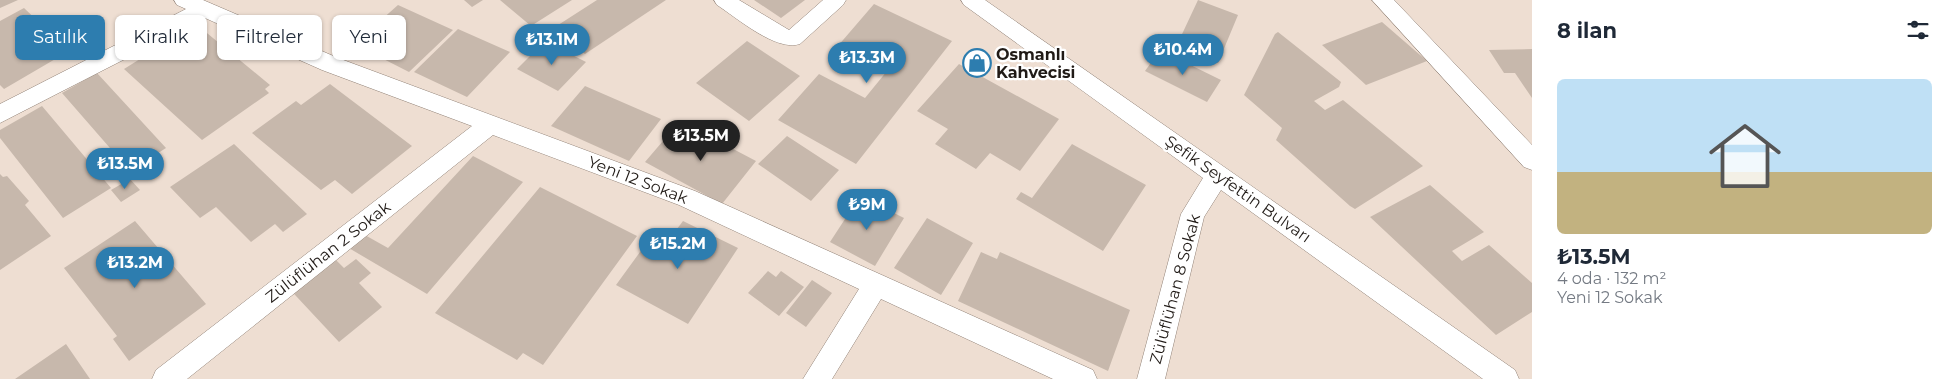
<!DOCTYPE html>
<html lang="tr">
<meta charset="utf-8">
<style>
body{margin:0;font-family:Montserrat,sans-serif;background:#f6f6f7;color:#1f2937;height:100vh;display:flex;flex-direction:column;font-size:19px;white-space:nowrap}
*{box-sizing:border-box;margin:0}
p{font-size:16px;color:#747a83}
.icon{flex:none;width:28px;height:28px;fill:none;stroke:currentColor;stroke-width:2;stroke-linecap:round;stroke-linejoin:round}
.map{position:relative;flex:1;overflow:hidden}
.panel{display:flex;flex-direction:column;background:#fff;width:425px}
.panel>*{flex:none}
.hud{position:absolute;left:15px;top:15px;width:475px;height:45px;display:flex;gap:10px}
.price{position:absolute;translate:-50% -42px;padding:0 11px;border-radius:18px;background:#2d7daf;color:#fff;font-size:16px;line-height:32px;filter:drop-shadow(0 1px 2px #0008)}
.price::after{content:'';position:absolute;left:50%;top:30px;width:15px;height:11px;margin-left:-8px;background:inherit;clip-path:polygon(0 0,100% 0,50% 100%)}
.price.current{background:#222;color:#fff}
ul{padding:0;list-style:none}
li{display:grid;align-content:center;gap:10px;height:265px;padding:0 25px}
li+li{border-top:1px solid #e0e1e3}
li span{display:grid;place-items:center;height:155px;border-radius:8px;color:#555}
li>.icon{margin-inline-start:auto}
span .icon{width:90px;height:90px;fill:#fffc;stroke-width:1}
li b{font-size:21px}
h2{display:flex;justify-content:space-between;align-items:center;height:60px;padding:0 25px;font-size:21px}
.pill{padding:0 18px;border-radius:8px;background:#fff;box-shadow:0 1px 4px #0004;font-size:18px;line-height:45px}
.pill.current{background:#2d7daf;color:#fff}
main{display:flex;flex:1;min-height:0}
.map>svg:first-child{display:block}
.building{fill:#c7b8ac}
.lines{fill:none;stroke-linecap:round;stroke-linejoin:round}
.minor-casing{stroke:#908176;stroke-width:1}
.minor{fill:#fff;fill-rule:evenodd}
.labels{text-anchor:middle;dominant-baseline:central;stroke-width:4.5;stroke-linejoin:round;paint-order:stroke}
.poi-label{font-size:16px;font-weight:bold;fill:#201a16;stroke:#fff;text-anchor:start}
.street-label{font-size:16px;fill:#201a16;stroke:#fff}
</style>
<main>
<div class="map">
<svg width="1532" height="379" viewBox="0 0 1532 379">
<rect width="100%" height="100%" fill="#eeded2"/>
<path class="building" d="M 0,0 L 18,0 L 0,8 Z
M 464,0 L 483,0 L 472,7 Z
M 500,0 L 572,0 L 531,26 Z
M 597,0 L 666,0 L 585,54 L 555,27 Z
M 754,0 L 805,0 L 781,18 Z
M 1198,0 L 1238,15 L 1218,63 L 1176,47 Z
M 874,4 L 952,41 L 856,164 L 778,120 L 819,74 L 865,98 L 887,71 L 837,47 Z
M 398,5 L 453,30 L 409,72 L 354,44 Z
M 24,8 L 69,51 L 4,89 L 0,85 L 0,21 Z
M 1382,22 L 1427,61 L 1366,85 L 1322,45 Z
M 196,24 L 270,85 L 265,89 L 269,93 L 202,140 L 124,69 Z
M 458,29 L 510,52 L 467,97 L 414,72 Z
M 1278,32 L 1341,82 L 1339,87 L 1314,101 L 1325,110 L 1343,100 L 1423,166 L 1355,209 L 1350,206 L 1276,140 L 1282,128 L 1244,95 L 1275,34 Z
M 545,41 L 586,62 L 558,91 L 517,69 Z
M 747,41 L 800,76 L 749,121 L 696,83 Z
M 1532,49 L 1532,98 L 1515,73 L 1504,73 L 1489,50 Z
M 1160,50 L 1221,80 L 1207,102 L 1145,71 Z
M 959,64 L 1059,119 L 1020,171 L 990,153 L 976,169 L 935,144 L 948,129 L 917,111 Z
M 97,73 L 166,148 L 130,171 L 62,93 Z
M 330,84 L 412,146 L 352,194 L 335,180 L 321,190 L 252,133 L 296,101 L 301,105 Z
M 585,86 L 661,119 L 629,161 L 551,126 Z
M 42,106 L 111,188 L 63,218 L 0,138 L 0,130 Z
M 680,121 L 756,161 L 722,204 L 645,162 Z
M 787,136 L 839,170 L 811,201 L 758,164 Z
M 234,144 L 307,214 L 283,232 L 275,224 L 251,242 L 216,207 L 200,218 L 170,187 Z
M 1072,144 L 1146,185 L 1103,251 L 1016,199 L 1021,192 L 1032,198 Z
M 473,156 L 523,182 L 427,294 L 342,244 L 356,230 L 388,248 Z
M 0,174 L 3,177 L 7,176 L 29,201 L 25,205 L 51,236 L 0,270 Z
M 130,179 L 140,190 L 121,202 L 111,190 Z
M 1430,185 L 1484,232 L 1452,251 L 1462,261 L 1489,245 L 1532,283 L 1532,312 L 1496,335 L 1370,217 Z
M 540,187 L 637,236 L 543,365 L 523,353 L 517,360 L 435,313 Z
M 860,196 L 904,218 L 875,266 L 830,242 Z
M 927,218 L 973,243 L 941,295 L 894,268 Z
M 135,221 L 206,304 L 129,361 L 113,339 L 117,336 L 64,268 Z
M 683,221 L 738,248 L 688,324 L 616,285 L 656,230 L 671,237 Z
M 324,248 L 344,268 L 356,259 L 371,273 L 359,283 L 382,307 L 339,342 L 282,281 Z
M 981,252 L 997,259 L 1000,252 L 1130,310 L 1108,371 L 958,301 Z
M 768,271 L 776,277 L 781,271 L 804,287 L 779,316 L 748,293 Z
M 812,280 L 832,293 L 806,327 L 786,313 Z
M 66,344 L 90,379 L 15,379 Z"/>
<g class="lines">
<defs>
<path id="minor" d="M 174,0 L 203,0 L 338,58 L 695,191 L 1093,370 L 1097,379 L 1053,379 L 881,299 L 832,379 L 803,379 L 859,289 L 679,205 L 493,135 L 187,379 L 152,379 L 156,370 L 472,126 L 322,70 L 205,18 L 0,123 L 0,104 L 186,9 L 177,5 Z
M 714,0 L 739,0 L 789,30 L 823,0 L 846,0 L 843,5 L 800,44 C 776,52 737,18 717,5 Z
M 961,0 L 985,0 L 1515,370 L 1519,379 L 1483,379 L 1221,190 L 1204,217 L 1165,379 L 1137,379 L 1181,214 L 1203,178 L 964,5 Z
M 1372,0 L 1394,0 L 1532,145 L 1532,170 L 1524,167 Z"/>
</defs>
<use href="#minor" class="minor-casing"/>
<use href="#minor" class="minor"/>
</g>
<defs>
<symbol id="shop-ring" viewBox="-11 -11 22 22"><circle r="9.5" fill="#fff" stroke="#2d7daf" stroke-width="1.5"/><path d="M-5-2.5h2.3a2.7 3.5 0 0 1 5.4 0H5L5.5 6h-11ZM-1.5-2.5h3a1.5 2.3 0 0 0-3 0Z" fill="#2d7daf"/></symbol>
</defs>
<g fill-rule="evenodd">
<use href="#shop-ring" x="961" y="47" width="32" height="32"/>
</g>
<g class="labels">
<g class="poi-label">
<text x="996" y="54">Osmanlı<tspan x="996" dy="18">Kahvecisi</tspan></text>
</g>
<g class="street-label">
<text transform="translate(638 180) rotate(21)">Yeni 12 Sokak</text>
<text transform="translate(1238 189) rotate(35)">Şefik Seyfettin Bulvarı</text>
<text transform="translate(328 252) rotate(-38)">Zülüflühan 2 Sokak</text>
<text transform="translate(1175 289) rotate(-75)">Zülüflühan 8 Sokak</text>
</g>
</g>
</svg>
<b class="price" style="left:552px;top:66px">₺13.1M</b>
<b class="price" style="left:1183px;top:76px">₺10.4M</b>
<b class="price" style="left:867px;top:84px">₺13.3M</b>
<b class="price current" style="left:701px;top:162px">₺13.5M</b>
<b class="price" style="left:125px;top:190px">₺13.5M</b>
<b class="price" style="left:867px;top:231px">₺9M</b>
<b class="price" style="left:678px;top:270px">₺15.2M</b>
<b class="price" style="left:135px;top:289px">₺13.2M</b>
<div class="hud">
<a class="pill current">Satılık</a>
<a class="pill">Kiralık</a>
<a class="pill">Filtreler</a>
<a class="pill">Yeni</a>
</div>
</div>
<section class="panel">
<h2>8 ilan<svg class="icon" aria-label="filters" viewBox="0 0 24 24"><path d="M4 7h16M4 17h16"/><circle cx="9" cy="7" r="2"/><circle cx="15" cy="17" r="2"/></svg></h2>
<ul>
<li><span style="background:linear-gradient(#bfe0f5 60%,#c2b280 0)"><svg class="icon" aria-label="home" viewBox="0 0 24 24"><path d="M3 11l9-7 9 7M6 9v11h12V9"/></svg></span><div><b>₺13.5M</b><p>4 oda · 132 m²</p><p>Yeni 12 Sokak</p></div></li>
</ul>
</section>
</main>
